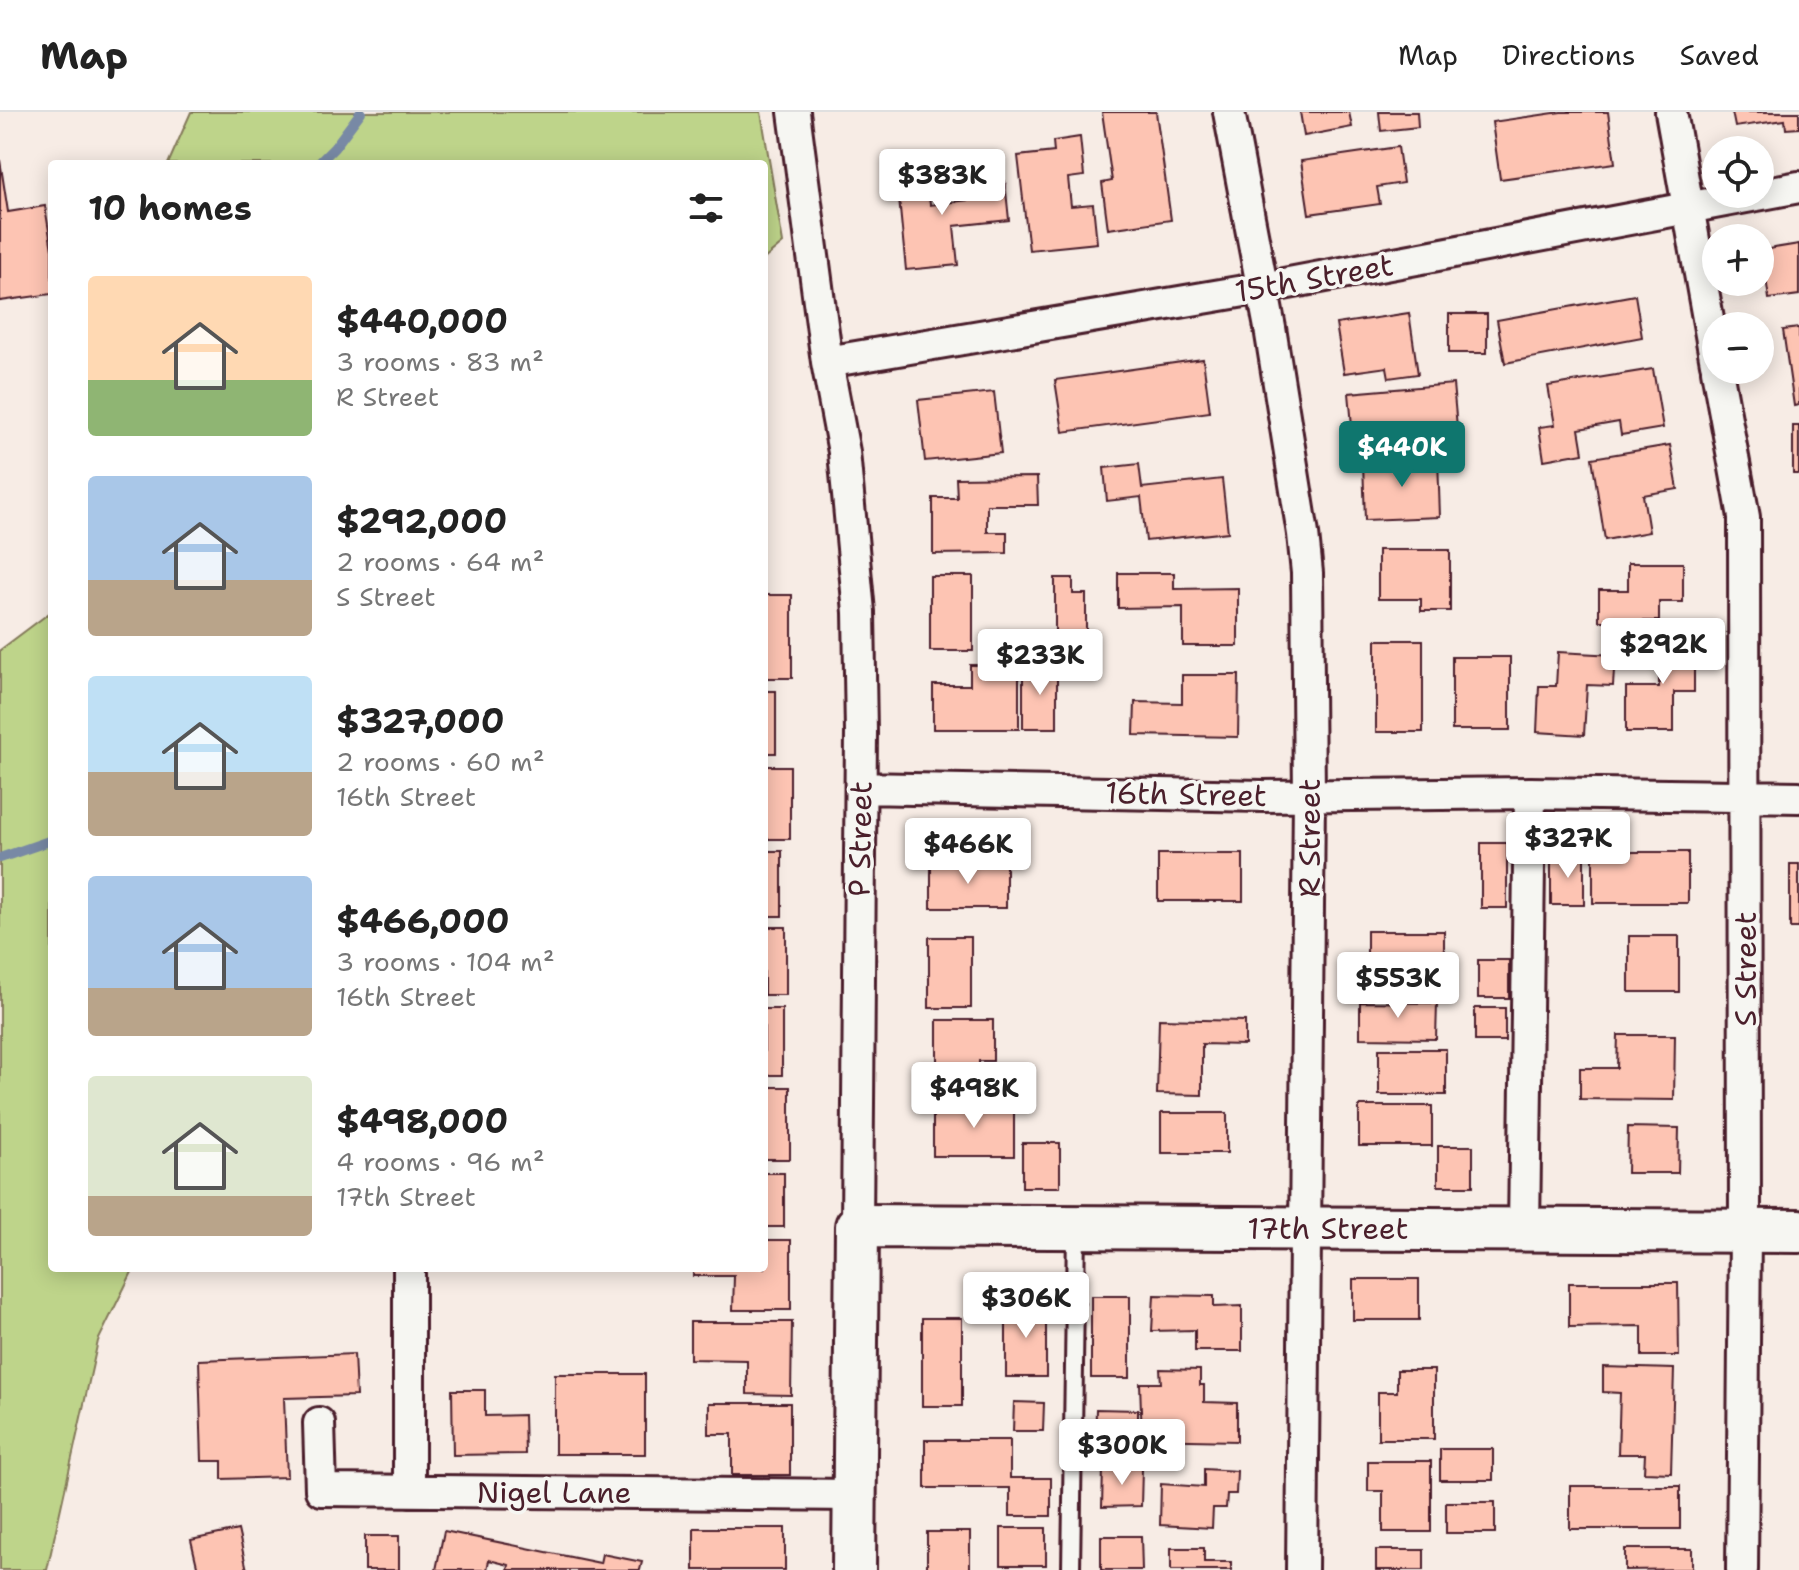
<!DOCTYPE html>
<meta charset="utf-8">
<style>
body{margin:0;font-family:"Shantell Sans",sans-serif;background:#f2f2f2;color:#222;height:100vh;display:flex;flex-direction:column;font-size:30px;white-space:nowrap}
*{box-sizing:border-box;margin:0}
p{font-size:26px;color:#767676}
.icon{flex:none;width:44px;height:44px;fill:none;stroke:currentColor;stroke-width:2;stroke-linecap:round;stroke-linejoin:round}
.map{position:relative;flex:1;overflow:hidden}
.side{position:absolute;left:48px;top:48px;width:720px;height:1112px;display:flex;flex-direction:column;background:#fff;border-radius:8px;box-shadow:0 4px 20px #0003}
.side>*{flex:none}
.controls{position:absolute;left:1702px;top:24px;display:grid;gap:16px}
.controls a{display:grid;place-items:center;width:72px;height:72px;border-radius:50%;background:#fff;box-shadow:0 4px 20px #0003;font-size:40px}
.price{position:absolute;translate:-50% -68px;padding:0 18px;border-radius:8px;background:#fff;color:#222;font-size:26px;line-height:52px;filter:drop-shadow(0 2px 4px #0008)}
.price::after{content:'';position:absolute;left:50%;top:48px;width:24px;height:18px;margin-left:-12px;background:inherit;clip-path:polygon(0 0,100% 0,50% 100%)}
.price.active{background:#0f766e;color:#fff}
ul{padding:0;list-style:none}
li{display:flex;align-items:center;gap:24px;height:200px;padding:0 40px}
li span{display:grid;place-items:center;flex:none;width:224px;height:160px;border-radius:8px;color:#555}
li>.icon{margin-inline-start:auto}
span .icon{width:96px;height:96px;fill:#fffc;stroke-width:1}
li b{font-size:34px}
h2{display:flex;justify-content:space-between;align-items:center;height:96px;padding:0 40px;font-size:34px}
header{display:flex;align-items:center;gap:48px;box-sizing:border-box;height:112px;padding:0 40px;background:#fff;border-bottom:2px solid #e0e0e0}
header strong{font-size:38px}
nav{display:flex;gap:44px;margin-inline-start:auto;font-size:28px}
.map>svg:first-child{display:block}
.green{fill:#bed48a;stroke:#847a5a;stroke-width:2}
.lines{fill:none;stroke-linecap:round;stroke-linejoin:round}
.stream{stroke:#7889a5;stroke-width:10}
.building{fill:#fdc4b3;stroke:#4a1f2b;stroke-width:2}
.lane-casing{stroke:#4a1f2b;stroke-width:22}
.street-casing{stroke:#4a1f2b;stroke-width:36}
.secondary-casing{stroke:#4a1f2b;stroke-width:48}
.lane{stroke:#f6f6f2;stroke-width:16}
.street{stroke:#f6f6f2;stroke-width:30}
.secondary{stroke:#f6f6f2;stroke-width:42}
.labels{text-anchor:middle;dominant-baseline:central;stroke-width:7;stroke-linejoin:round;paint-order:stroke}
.street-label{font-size:30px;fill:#4a1f2b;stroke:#f6f6f2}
</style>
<header>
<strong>Map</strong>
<nav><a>Map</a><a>Directions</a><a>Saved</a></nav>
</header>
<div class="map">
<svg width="1799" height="1458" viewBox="0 0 1799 1458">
<rect width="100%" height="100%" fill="#f7ece5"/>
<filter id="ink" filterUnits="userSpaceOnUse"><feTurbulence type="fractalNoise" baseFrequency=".0125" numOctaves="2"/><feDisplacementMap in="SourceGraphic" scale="16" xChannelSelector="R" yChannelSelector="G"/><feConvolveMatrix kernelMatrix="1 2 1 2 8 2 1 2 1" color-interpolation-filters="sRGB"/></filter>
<g filter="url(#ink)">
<path class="green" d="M 191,0 L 761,0 L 783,131 L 764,147 L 764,52 L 168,52 Z
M 52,499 L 52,1156 L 134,1156 L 98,1229 L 47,1458 L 0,1458 L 0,538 Z"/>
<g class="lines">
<path class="stream" d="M 318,52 L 334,36 L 361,0
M 0,746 L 52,728"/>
</g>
<path class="building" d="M 1102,0 L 1156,0 L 1171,108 L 1108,117 L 1102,71 L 1112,69 Z
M 1300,0 L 1349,0 L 1352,15 L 1304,24 Z
M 1379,0 L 1417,0 L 1418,15 L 1381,19 Z
M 1561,0 L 1608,0 L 1615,51 L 1500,67 L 1492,10 Z
M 1732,0 L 1799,0 L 1799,16 L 1786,17 L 1785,8 L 1735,15 Z
M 1080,25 L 1084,64 L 1068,66 L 1071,94 L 1093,92 L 1097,131 L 1029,138 L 1018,44 L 1054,40 L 1053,29 Z
M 1398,35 L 1403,71 L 1377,75 L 1380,92 L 1309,102 L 1301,49 Z
M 0,48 L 8,100 L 45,94 L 52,138 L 52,182 L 0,189 Z
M 925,52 L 930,93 L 969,88 L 968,73 L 1005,69 L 1009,108 L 954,114 L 958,153 L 906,158 L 896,56 Z
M 1799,132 L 1799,183 L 1769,187 L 1762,138 Z
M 1635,183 L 1642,225 L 1505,251 L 1497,208 Z
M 1409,201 L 1418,262 L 1389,266 L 1387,255 L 1344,261 L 1336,212 Z
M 1449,202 L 1487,202 L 1487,241 L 1449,241 Z
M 1799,216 L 1799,293 L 1794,294 L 1783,218 Z
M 1203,247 L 1210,300 L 1063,320 L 1055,268 Z
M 1653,257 L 1663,316 L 1621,323 L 1619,310 L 1579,317 L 1583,341 L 1544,348 L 1539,315 L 1555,313 L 1548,274 Z
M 1453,272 L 1458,326 L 1354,335 L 1349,281 Z
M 994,280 L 1001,341 L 925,349 L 918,288 Z
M 1793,314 L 1799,314 L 1799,362 L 1793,362 Z
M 1670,333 L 1678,377 L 1643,383 L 1649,420 L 1605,428 L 1592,346 Z
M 1438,346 L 1440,405 L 1365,408 L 1363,350 Z
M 1139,352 L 1142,376 L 1222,367 L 1228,420 L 1146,429 L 1141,385 L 1107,389 L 1104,356 Z
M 1037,365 L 1038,393 L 987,393 L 987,420 L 1007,420 L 1007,441 L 933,442 L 933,386 L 957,386 L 956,366 Z
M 1378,438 L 1450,438 L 1450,499 L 1421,499 L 1421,487 L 1378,487 Z
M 1628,451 L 1683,451 L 1683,490 L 1659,490 L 1659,509 L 1599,509 L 1599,478 L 1628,478 Z
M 1118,461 L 1174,461 L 1174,477 L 1238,476 L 1238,534 L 1183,534 L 1183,495 L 1118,496 Z
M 930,464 L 973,464 L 973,539 L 930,539 Z
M 1055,466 L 1073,466 L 1073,482 L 1086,482 L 1086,544 L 1055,544 Z
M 764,483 L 792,483 L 792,566 L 764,566 Z
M 1659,520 L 1694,520 L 1694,580 L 1674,580 L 1674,620 L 1626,620 L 1626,575 L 1659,575 Z
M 1376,528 L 1423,528 L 1423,620 L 1376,620 Z
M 1558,540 L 1615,543 L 1613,574 L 1587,573 L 1584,623 L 1537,620 L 1539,574 L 1556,574 Z
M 1452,545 L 1510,545 L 1510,618 L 1452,618 Z
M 970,553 L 1019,553 L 1019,617 L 933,617 L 933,573 L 970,573 Z
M 1023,554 L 1057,554 L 1057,616 L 1023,616 Z
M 1182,563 L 1239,563 L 1238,625 L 1134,623 L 1135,590 L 1182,591 Z
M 764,579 L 776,579 L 776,641 L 764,641 Z
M 764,654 L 790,654 L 790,727 L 764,727 Z
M 1481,731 L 1507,731 L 1507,796 L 1481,796 Z
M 764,739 L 782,739 L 782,804 L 764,804 Z
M 1593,740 L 1688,740 L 1688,791 L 1593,791 Z
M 1158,742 L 1243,742 L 1243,789 L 1158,789 Z
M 1551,743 L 1584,743 L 1584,793 L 1551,793 Z
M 931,751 L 1006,751 L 1006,796 L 931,796 Z
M 1790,752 L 1799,752 L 1799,816 L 1790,816 Z
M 764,815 L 786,815 L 786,883 L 764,883 Z
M 1367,819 L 1444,819 L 1444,860 L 1367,860 Z
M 1629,824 L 1679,824 L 1679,880 L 1629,880 Z
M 929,825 L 971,825 L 971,896 L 929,896 Z
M 1478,848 L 1509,848 L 1509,886 L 1478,886 Z
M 1360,890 L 1437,891 L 1436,927 L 1360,926 Z
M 1475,896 L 1505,896 L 1505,929 L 1475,929 Z
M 764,897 L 782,897 L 782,963 L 764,963 Z
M 1159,907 L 1245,909 L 1245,933 L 1202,932 L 1202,983 L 1157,982 Z
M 937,908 L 993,908 L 993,949 L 979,949 L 979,979 L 937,979 Z
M 1618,923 L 1675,923 L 1674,988 L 1580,987 L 1580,956 L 1617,956 Z
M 1379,937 L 1446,937 L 1446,983 L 1379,983 Z
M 764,975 L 790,975 L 790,1047 L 764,1047 Z
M 933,992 L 1014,992 L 1014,1044 L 933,1044 Z
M 1359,994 L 1432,994 L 1432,1034 L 1359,1034 Z
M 1161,1001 L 1227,1001 L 1227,1041 L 1161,1041 Z
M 1628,1015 L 1679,1016 L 1678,1061 L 1627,1061 Z
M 1022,1031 L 1060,1031 L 1060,1075 L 1022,1075 Z
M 1438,1034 L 1473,1034 L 1473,1074 L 1438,1074 Z
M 764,1061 L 784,1061 L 784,1115 L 764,1115 Z
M 764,1128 L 791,1128 L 791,1198 L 733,1198 L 734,1164 L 693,1164 L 693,1156 L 764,1156 Z
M 1353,1167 L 1419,1167 L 1419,1208 L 1353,1208 Z
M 1569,1171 L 1678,1171 L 1679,1244 L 1642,1244 L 1642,1214 L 1569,1215 Z
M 1154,1183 L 1214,1184 L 1214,1195 L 1242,1194 L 1242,1239 L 1195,1239 L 1195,1218 L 1152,1219 Z
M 1091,1184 L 1130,1184 L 1130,1266 L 1091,1266 Z
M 1006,1191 L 1046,1191 L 1046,1265 L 1006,1265 Z
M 922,1206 L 962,1206 L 962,1294 L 922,1294 Z
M 690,1210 L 792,1210 L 791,1283 L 747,1282 L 747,1248 L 690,1247 Z
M 354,1242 L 356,1284 L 284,1286 L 287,1365 L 222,1367 L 222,1349 L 202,1349 L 199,1248 Z
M 1603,1255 L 1674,1257 L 1671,1361 L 1644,1360 L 1645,1342 L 1618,1342 L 1620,1281 L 1603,1280 Z
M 1160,1257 L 1200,1258 L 1200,1273 L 1204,1273 L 1204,1290 L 1237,1291 L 1237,1329 L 1142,1327 L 1140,1271 L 1161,1271 Z
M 1397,1258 L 1434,1258 L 1434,1327 L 1378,1327 L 1378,1280 L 1397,1280 Z
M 555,1262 L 645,1262 L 645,1342 L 555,1342 Z
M 452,1278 L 485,1278 L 485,1304 L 524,1303 L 525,1342 L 453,1343 Z
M 1014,1290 L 1044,1291 L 1043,1319 L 1013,1319 Z
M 709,1291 L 790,1291 L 790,1363 L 732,1363 L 732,1322 L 709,1322 Z
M 1096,1297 L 1138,1298 L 1138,1338 L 1095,1337 Z
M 925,1328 L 1010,1328 L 1010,1366 L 1051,1366 L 1051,1404 L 1010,1404 L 1010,1376 L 925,1376 Z
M 1440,1337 L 1493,1337 L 1493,1368 L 1440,1368 Z
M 1368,1349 L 1431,1349 L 1431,1420 L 1383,1420 L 1383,1379 L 1368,1379 Z
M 1103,1356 L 1142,1356 L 1141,1394 L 1102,1395 Z
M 1204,1357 L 1237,1359 L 1236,1382 L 1227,1382 L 1226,1396 L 1213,1396 L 1212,1416 L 1160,1413 L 1161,1372 L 1204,1375 Z
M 1570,1374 L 1680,1374 L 1680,1417 L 1570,1417 Z
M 1446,1390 L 1495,1390 L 1495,1421 L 1446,1421 Z
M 694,1416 L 785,1416 L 785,1458 L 694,1458 Z
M 1001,1416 L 1046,1416 L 1046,1453 L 1001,1453 Z
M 238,1418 L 247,1458 L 198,1458 L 191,1428 Z
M 444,1419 L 600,1451 L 602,1442 L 642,1450 L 640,1458 L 508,1458 L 509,1453 L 489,1448 L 487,1458 L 436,1458 Z
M 927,1420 L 970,1420 L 970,1458 L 927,1458 Z
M 365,1424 L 399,1424 L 399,1458 L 365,1458 Z
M 1101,1424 L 1141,1424 L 1142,1458 L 1101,1458 Z
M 1171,1436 L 1204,1436 L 1204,1450 L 1231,1450 L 1231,1458 L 1171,1458 Z
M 1625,1437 L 1692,1437 L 1692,1457 L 1625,1458 Z
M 1376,1438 L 1424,1438 L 1424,1458 L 1376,1458 Z"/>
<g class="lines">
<defs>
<path id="lane" d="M 1071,1458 L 1076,1117"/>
<path id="street" d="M 794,0 L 827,250 L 844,340 L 859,500 L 861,621 L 857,1114
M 1229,0 L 1270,216 L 1303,422 L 1307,461 L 1309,683 L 1302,1458
M 1671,0 L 1716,251
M 827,250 L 1262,176 L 1799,75
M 1717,258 L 1744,405 L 1745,1119 L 1742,1458
M 861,676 L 1264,684 L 1530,681 L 1799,685
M 1524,1117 L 1530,681
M 319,1311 L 321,1378 L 854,1383
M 409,1379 L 409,1156"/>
<path id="secondary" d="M 854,1458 L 857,1114 L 1799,1119"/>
</defs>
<use href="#lane" class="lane-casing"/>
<use href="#street" class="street-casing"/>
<use href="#secondary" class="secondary-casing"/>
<use href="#lane" class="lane"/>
<use href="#street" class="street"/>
<use href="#secondary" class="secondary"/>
</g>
</g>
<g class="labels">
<g class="street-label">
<text transform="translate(1314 166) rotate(-10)">15th Street</text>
<text transform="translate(1186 682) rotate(1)">16th Street</text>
<text transform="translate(1309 726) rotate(-90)">R Street</text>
<text transform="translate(860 727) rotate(-89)">P Street</text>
<text transform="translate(1745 857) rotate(-90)">S Street</text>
<text x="1328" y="1116">17th Street</text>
<text x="554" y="1380">Nigel Lane</text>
</g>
</g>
</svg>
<div class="controls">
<a><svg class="icon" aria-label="locate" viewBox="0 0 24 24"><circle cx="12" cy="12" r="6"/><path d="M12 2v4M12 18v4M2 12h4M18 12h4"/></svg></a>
<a>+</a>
<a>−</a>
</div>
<b class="price" style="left:942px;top:105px">$383K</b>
<b class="price active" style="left:1402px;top:377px">$440K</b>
<b class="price" style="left:1663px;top:574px">$292K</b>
<b class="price" style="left:1040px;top:585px">$233K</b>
<b class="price" style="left:1568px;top:768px">$327K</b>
<b class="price" style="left:968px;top:774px">$466K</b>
<b class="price" style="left:1398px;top:908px">$553K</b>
<b class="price" style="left:974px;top:1018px">$498K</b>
<b class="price" style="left:1026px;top:1228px">$306K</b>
<b class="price" style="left:1122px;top:1375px">$300K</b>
<section class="side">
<h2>10 homes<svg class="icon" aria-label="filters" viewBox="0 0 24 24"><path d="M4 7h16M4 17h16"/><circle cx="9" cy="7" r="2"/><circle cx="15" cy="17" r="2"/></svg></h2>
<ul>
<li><span style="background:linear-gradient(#ffd9b3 65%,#8fb573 0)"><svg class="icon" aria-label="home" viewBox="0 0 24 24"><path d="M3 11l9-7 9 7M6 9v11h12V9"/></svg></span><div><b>$440,000</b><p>3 rooms · 83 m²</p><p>R Street</p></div></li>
<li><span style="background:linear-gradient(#a9c7e8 65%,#b9a48a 0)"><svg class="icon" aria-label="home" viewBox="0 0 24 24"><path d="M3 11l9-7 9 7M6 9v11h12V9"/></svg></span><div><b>$292,000</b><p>2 rooms · 64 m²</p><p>S Street</p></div></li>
<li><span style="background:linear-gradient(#bfe0f5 60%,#b9a48a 0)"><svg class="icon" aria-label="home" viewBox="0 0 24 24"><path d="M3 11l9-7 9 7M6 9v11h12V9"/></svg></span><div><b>$327,000</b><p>2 rooms · 60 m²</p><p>16th Street</p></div></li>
<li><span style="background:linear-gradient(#a9c7e8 70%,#b9a48a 0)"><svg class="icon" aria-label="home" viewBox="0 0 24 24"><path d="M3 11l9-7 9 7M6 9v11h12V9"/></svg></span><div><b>$466,000</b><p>3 rooms · 104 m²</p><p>16th Street</p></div></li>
<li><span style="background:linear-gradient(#dfe7d0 75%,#b9a48a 0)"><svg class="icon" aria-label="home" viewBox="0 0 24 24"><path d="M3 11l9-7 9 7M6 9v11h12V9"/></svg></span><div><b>$498,000</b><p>4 rooms · 96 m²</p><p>17th Street</p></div></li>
</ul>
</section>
</div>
